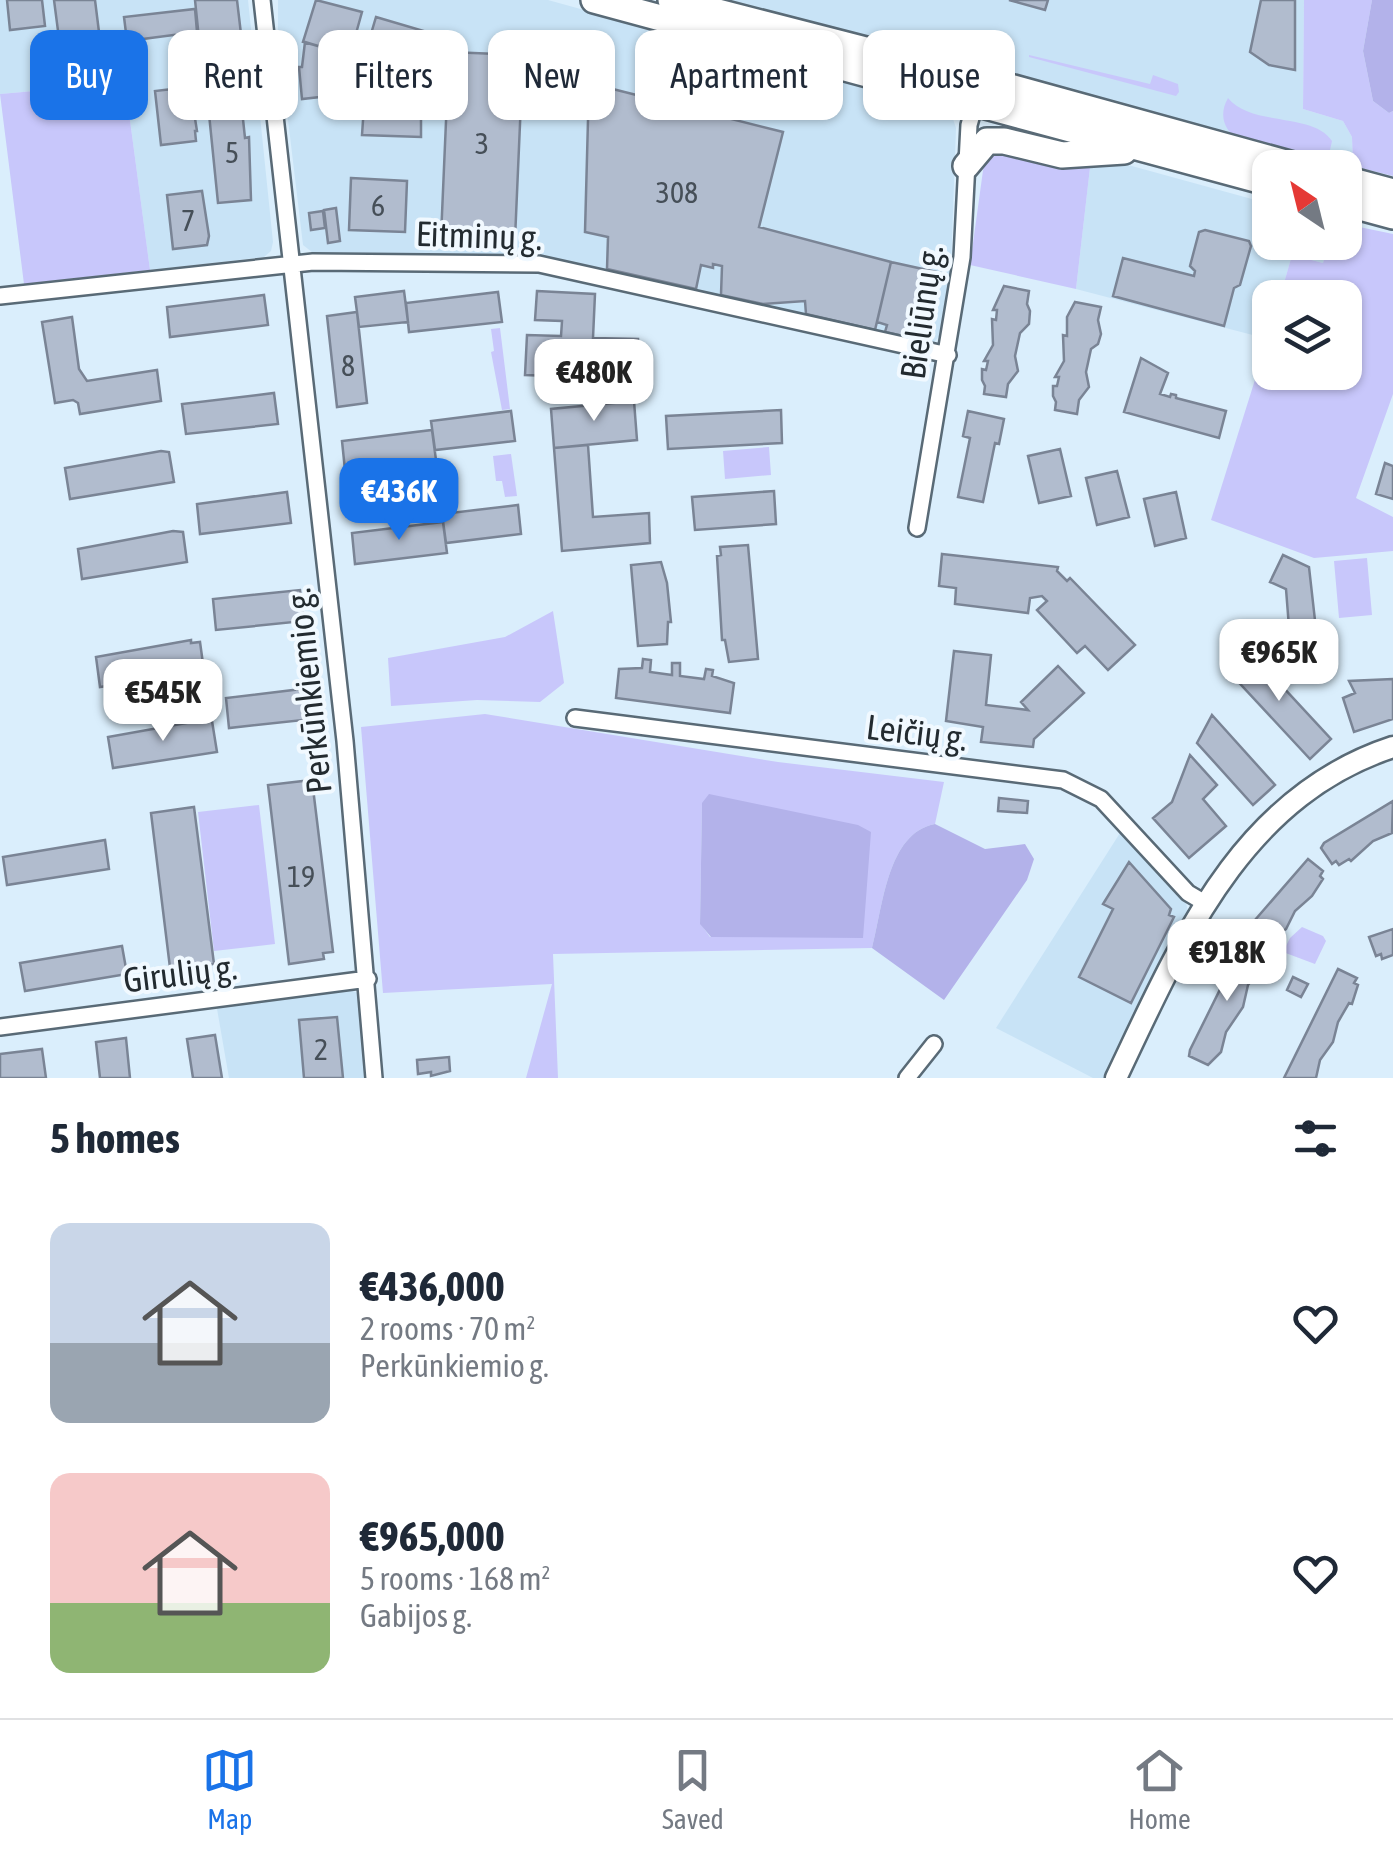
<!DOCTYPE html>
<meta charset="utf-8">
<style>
body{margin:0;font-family:"Asap Condensed",sans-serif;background:#f6f6f7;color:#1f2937;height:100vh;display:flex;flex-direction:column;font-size:38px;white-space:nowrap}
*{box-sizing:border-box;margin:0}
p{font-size:32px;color:#747a83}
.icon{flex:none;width:55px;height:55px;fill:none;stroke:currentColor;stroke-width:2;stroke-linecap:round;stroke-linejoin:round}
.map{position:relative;height:1078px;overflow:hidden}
.side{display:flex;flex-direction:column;background:#fff;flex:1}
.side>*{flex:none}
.guide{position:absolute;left:30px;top:30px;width:1335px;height:90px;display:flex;gap:20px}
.needle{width:65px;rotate:325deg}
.tools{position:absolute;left:1252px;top:150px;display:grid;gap:20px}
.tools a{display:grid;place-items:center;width:110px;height:110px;border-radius:20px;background:#fff;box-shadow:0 2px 8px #0004;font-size:50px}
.price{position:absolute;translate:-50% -85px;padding:0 22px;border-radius:20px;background:#fff;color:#222;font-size:32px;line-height:65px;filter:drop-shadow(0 2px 5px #0008)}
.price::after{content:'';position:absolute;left:50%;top:60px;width:30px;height:22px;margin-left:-15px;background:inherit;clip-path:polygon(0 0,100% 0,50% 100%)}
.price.selected{background:#1a73e8;color:#fff}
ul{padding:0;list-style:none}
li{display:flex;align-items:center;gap:30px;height:250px;padding:0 50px}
li span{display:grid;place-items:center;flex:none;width:280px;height:200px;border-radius:20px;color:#555}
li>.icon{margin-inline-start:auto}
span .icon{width:120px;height:120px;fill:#fffc;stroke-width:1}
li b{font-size:42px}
h2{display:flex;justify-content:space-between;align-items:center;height:120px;padding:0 50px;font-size:42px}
.chip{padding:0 35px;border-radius:20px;background:#fff;box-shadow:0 2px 8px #0004;font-size:35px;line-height:90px}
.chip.selected{background:#1a73e8;color:#fff}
.tabs{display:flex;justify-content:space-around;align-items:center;height:140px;border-top:2px solid #e0e1e3;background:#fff;font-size:28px;color:#747a83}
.tabs a{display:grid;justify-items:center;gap:5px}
.tabs .selected{color:#1a73e8}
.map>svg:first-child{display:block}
.built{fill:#c8e3f6}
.green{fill:#c8c7fb;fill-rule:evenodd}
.forest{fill:#b3b2ea}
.building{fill:#b1bcce;stroke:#7a8495;stroke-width:2.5}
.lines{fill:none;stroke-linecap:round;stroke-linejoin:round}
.minor-casing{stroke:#596a76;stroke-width:20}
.tertiary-casing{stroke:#596a76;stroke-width:25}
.trunk-casing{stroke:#596a76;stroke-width:30}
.minor{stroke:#fff;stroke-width:15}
.tertiary{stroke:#fff;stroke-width:20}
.trunk{stroke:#fff;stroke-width:25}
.labels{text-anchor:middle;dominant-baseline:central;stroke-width:8;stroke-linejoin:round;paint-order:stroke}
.number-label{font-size:30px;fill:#464f58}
.street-label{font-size:35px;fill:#232b30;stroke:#f1f9ff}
</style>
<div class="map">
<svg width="1393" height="1078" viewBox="0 0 1393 1078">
<rect width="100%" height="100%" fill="#daeefc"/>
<path class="built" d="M 0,0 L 248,0 L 273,242 L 271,251 L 264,257 L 150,270 L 125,83 L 0,94 Z
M 278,0 L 548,0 L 945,110 L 952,116 L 956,128 L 951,266 L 939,336 L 932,345 L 556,259 L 317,256 L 303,245 L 278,36 Z
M 720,0 L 1304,0 L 1303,109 L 1343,121 L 1352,137 L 1353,166 Z
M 1091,159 L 1110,160 L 1270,204 L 1270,242 L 1328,243 L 1323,263 L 1292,255 L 1280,297 L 1270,298 L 1268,339 L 1076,289 Z
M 1120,833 L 1186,903 L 1189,915 L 1109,1078 L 1093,1078 L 996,1028 Z
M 342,987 L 358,993 L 362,1000 L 369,1078 L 229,1078 L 216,1003 Z"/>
<path class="green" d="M 1304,0 L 1372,0 L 1363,51 L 1373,101 L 1389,113 L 1393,111 L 1393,176 L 1353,166 L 1352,137 L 1343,121 L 1303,109 Z
M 1029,55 L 1150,84 L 1153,75 L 1178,84 L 1179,92 L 1176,96 L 1029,57 Z
M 125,83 L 150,270 L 24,284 L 0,94 Z
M 1228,98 C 1251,127 1313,112 1332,141 L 1330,150 L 1318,159 L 1234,136 C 1222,126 1220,112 1228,98 Z
M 991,152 L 1091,159 L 1076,289 L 970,265 L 985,156 Z
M 1345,224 L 1393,234 L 1393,394 L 1356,498 L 1393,517 L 1393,551 L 1314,558 L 1211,520 L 1270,332 L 1270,372 L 1345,372 L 1345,298 L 1280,297 L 1292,255 L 1323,263 L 1328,243 L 1345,242 Z
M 500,328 L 510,409 L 502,410 L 491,352 L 494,351 L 491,329 Z
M 769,447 L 771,475 L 725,479 L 723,451 Z
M 511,454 L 517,496 L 505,497 L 502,481 L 496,481 L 493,456 Z
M 1367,558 L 1372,615 L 1339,618 L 1334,561 Z
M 553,611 L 564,683 L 540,702 L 477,700 L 391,706 L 388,658 L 505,637 Z
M 485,714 L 778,762 L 944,782 L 935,824 C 887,833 883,907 872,948 L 553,954 L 558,1078 L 526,1078 L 552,984 L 383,993 L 361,727 ZM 702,803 L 863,937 L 710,937 L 700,923 Z
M 259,805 L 275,944 L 214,951 L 198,812 Z
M 1302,927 L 1323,936 L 1326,941 L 1315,964 L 1283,952 L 1290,938 Z"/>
<path class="forest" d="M 1372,0 L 1393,0 L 1393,111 L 1389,113 L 1373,101 L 1363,51 Z
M 709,794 L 858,825 L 871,832 L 863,938 L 711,937 L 700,924 L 702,803 Z
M 935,824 L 985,849 L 1025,844 L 1034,859 L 1027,880 L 944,1000 L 872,948 C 883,907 887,833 935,824 Z"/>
<path class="building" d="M 7,0 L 42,0 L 45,26 L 10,30 Z
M 54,0 L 95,0 L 104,72 L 64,77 Z
M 195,0 L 237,0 L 241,34 L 199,39 Z
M 316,0 L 362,12 L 350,55 L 303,42 Z
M 1009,0 L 1048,0 L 1045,10 Z
M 1261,0 L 1295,0 L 1295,70 L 1269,65 L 1250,52 Z
M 195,9 L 197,32 L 127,41 L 124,17 Z
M 376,17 L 434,34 L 421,75 L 363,61 Z
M 305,42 L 348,55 L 349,61 L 355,61 L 356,93 L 302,99 L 299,67 L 302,67 Z
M 449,52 L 523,55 L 515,239 L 441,237 Z
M 367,62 L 421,75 L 421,137 L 362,135 Z
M 589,83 L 783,132 L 759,227 L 891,262 L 875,330 L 806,314 L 805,301 L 763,304 L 721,295 L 722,266 L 713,264 L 713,268 L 701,265 L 696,289 L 607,269 L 608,237 L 585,232 Z
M 190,87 L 197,131 L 195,131 L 196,141 L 161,145 L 155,91 Z
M 242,110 L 245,138 L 249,137 L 251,200 L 218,203 L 209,114 Z
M 351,178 L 407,181 L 405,232 L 349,230 Z
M 202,191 L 209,236 L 207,245 L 173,249 L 167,195 Z
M 336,208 L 340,241 L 328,243 L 324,210 Z
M 323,211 L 325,228 L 311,230 L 309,213 Z
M 1205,230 L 1249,241 L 1251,246 L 1240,285 L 1234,288 L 1224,326 L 1113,296 L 1123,258 L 1194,276 L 1195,271 L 1190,266 L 1199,232 Z
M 891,262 L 941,273 L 925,341 L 885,332 L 887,325 L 877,322 Z
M 1004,286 L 1029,291 L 1027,304 L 1030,311 L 1029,324 L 1020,333 L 1015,356 L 1018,371 L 1008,384 L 1006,397 L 984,394 L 985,386 L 982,380 L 982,369 L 986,370 L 988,361 L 984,361 L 993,345 L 992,319 L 996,320 L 997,310 L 993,310 Z
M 404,291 L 408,322 L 359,327 L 355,297 Z
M 537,291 L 595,294 L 593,338 L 638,339 L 637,371 L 579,368 L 578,377 L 525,375 L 527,335 L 561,336 L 562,321 L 535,320 Z
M 498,292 L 502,322 L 409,332 L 406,303 Z
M 264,295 L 268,325 L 170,337 L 167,307 Z
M 1075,302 L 1101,307 L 1098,320 L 1101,334 L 1098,344 L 1091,349 L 1086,372 L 1089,387 L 1079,400 L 1077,414 L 1055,410 L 1056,402 L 1053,396 L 1053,386 L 1057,386 L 1059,377 L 1055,377 L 1064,361 L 1063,335 L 1067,336 L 1067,317 Z
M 357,312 L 367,403 L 337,407 L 327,316 Z
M 72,317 L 79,369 L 87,381 L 157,370 L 161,401 L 80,414 L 78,403 L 73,400 L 55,403 L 42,322 Z
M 1141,358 L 1168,373 L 1160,394 L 1170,397 L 1171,394 L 1176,395 L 1176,398 L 1226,411 L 1219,438 L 1124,412 Z
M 274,393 L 278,424 L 186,434 L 182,404 Z
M 634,401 L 637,440 L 554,448 L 551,409 Z
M 781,410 L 782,443 L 668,449 L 666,416 Z
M 511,411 L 515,441 L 435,450 L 431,421 Z
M 968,411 L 1004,419 L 999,444 L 995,443 L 983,502 L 958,497 L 970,438 L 963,436 Z
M 432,430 L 436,460 L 345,470 L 342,441 Z
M 588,445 L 593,517 L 649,513 L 650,543 L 562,551 L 554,448 Z
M 1060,449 L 1071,496 L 1039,503 L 1028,456 Z
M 161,451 L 169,452 L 174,482 L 70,499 L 65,468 Z
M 1385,463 L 1393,466 L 1393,499 L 1376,494 Z
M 1117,471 L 1129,517 L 1097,525 L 1086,478 Z
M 774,491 L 776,524 L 695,530 L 692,497 Z
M 287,492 L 291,523 L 200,534 L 197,504 Z
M 1176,492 L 1186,538 L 1155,546 L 1144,499 Z
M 518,505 L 521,534 L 446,543 L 442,514 Z
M 443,522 L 447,553 L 355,564 L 352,533 Z
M 173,531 L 183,532 L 187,562 L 82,579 L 78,549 Z
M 748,545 L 758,659 L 729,662 L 725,640 L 722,640 L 717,556 L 721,555 L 720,547 Z
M 942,554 L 1058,567 L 1057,571 L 1067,581 L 1070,578 L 1135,645 L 1108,670 L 1085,646 L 1077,653 L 1037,610 L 1047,601 L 1042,596 L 1030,598 L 1028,613 L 955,604 L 956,588 L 939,586 Z
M 1283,555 L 1309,567 L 1317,638 L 1290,640 L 1286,589 L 1270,582 Z
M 661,562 L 667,583 L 671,622 L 668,622 L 667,644 L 638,646 L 631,565 Z
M 300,590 L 304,621 L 216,630 L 213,599 Z
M 191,640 L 191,643 L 200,642 L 204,671 L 100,687 L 96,657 Z
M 1245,646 L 1331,739 L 1310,759 L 1231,674 Z
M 954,651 L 991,655 L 986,705 L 1028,710 L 1021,702 L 1058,666 L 1084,693 L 1034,739 L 1033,747 L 981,742 L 983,727 L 946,721 Z
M 643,659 L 651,660 L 650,672 L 672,675 L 672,663 L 680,663 L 680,676 L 704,679 L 706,669 L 713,670 L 712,676 L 734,683 L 730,713 L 616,698 L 619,669 L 642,668 Z
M 1393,679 L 1393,719 L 1354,732 L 1343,698 L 1355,693 L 1349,681 Z
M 310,688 L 313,719 L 229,728 L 226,698 Z
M 1212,715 L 1275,785 L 1253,805 L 1197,743 Z
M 203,720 L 212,721 L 217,752 L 113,768 L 108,737 Z
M 1190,755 L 1217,785 L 1203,799 L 1226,826 L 1189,858 L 1153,818 L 1172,802 Z
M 312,780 L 333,952 L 323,953 L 324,959 L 289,964 L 268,785 Z
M 999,798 L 1028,801 L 1027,813 L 998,811 Z
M 1393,801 L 1392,833 L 1373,841 L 1351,861 L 1349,859 L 1339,865 L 1336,861 L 1332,864 L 1321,848 L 1324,843 Z
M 194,807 L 214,964 L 205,965 L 207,979 L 172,984 L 151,813 Z
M 105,840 L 109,869 L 7,885 L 3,857 Z
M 1308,859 L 1323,871 L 1320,876 L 1323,879 L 1312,896 L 1295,911 L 1286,929 L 1269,939 L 1254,926 L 1255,920 Z
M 1129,862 L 1171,909 L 1169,915 L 1174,917 L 1131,1003 L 1079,977 L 1113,909 L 1103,904 Z
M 1393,929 L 1393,955 L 1382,959 L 1381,954 L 1376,956 L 1369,937 Z
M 1244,941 L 1262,949 L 1261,969 L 1248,985 L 1243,1007 L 1226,1032 L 1221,1052 L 1208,1065 L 1189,1056 L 1190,1050 Z
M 122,946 L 127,974 L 25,991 L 20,963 Z
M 1338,969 L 1357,978 L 1354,983 L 1358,985 L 1352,1004 L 1349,1003 L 1338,1022 L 1333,1042 L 1320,1060 L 1316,1078 L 1284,1078 Z
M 1293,977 L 1308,984 L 1301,997 L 1287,990 Z
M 337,1017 L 343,1078 L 304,1078 L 299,1020 Z
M 215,1035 L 222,1078 L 193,1078 L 187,1039 Z
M 126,1038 L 130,1078 L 100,1078 L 96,1042 Z
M 42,1049 L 46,1078 L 0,1078 L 0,1054 Z
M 449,1057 L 450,1071 L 431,1076 L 431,1072 L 418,1074 L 417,1060 Z"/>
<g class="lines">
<defs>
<path id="minor" d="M 262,0 L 345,741 L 374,1078
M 0,296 L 313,262 L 539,264 L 948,355
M 917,528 L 962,257 L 969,125 L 975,104
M 575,718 L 1063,780 L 1101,799 L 1188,893 L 1205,903
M 0,1027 L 368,979
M 907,1078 L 934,1044"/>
<path id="tertiary" d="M 1116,1078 C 1180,944 1240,797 1393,747"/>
<path id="trunk" d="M 594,0 L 1270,183
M 671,0 L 1010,87 L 1304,168
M 966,166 L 987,141 L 1004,141 L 1062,155 L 1124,151
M 1345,179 L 1393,192
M 1345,203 L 1393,216"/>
</defs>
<use href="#minor" class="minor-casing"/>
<use href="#tertiary" class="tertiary-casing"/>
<use href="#trunk" class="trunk-casing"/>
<use href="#minor" class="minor"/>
<use href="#tertiary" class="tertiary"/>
<use href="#trunk" class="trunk"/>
</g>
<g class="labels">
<g class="number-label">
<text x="482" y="143">3</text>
<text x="232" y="152">5</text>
<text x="677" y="192">308</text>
<text x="378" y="205">6</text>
<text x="188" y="220">7</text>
<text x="348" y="365">8</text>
<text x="301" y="876">19</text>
<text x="321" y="1049">2</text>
</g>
<g class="street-label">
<text transform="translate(479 235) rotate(2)">Eitminų g.</text>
<text transform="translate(921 312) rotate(-82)">Bieliūnų g.</text>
<text transform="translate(308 691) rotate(-96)">Perkūnkiemio g.</text>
<text transform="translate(917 732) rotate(7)">Leičių g.</text>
<text transform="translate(180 973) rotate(-7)">Girulių g.</text>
</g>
</g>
</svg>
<div class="tools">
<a><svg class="needle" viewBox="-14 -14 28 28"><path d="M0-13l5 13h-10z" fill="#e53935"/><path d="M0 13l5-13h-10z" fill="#747a83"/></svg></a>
<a><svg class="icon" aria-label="layers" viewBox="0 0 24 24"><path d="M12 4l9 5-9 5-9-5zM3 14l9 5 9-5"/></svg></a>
</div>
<b class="price" style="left:594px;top:424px">€480K</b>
<b class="price selected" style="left:399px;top:543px">€436K</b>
<b class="price" style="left:1279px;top:704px">€965K</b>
<b class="price" style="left:163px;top:744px">€545K</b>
<b class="price" style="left:1227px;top:1004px">€918K</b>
<div class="guide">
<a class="chip selected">Buy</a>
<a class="chip">Rent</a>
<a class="chip">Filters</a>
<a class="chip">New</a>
<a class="chip">Apartment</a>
<a class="chip">House</a>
</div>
</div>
<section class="side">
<h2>5 homes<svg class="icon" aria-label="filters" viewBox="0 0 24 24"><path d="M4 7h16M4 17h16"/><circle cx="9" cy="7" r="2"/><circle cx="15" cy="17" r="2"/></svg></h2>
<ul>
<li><span style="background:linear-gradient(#c9d6e8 60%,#9aa5b1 0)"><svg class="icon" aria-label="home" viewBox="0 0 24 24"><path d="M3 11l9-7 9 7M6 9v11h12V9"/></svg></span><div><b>€436,000</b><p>2 rooms · 70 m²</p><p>Perkūnkiemio g.</p></div><svg class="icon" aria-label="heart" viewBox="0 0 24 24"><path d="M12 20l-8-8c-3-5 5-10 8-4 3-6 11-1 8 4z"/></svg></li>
<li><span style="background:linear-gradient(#f6c9c9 65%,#8fb573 0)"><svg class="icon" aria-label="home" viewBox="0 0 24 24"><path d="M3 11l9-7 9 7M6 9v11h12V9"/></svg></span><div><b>€965,000</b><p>5 rooms · 168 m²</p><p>Gabijos g.</p></div><svg class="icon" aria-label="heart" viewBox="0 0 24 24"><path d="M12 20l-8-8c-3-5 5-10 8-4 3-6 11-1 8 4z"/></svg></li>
</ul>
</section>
<nav class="tabs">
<a class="selected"><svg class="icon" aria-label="map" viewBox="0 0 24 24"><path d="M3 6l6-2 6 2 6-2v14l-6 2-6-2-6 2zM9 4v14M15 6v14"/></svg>Map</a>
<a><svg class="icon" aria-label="saved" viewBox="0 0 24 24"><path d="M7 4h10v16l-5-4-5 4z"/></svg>Saved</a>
<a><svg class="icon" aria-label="home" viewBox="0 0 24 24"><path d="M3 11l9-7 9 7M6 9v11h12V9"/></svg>Home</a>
</nav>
